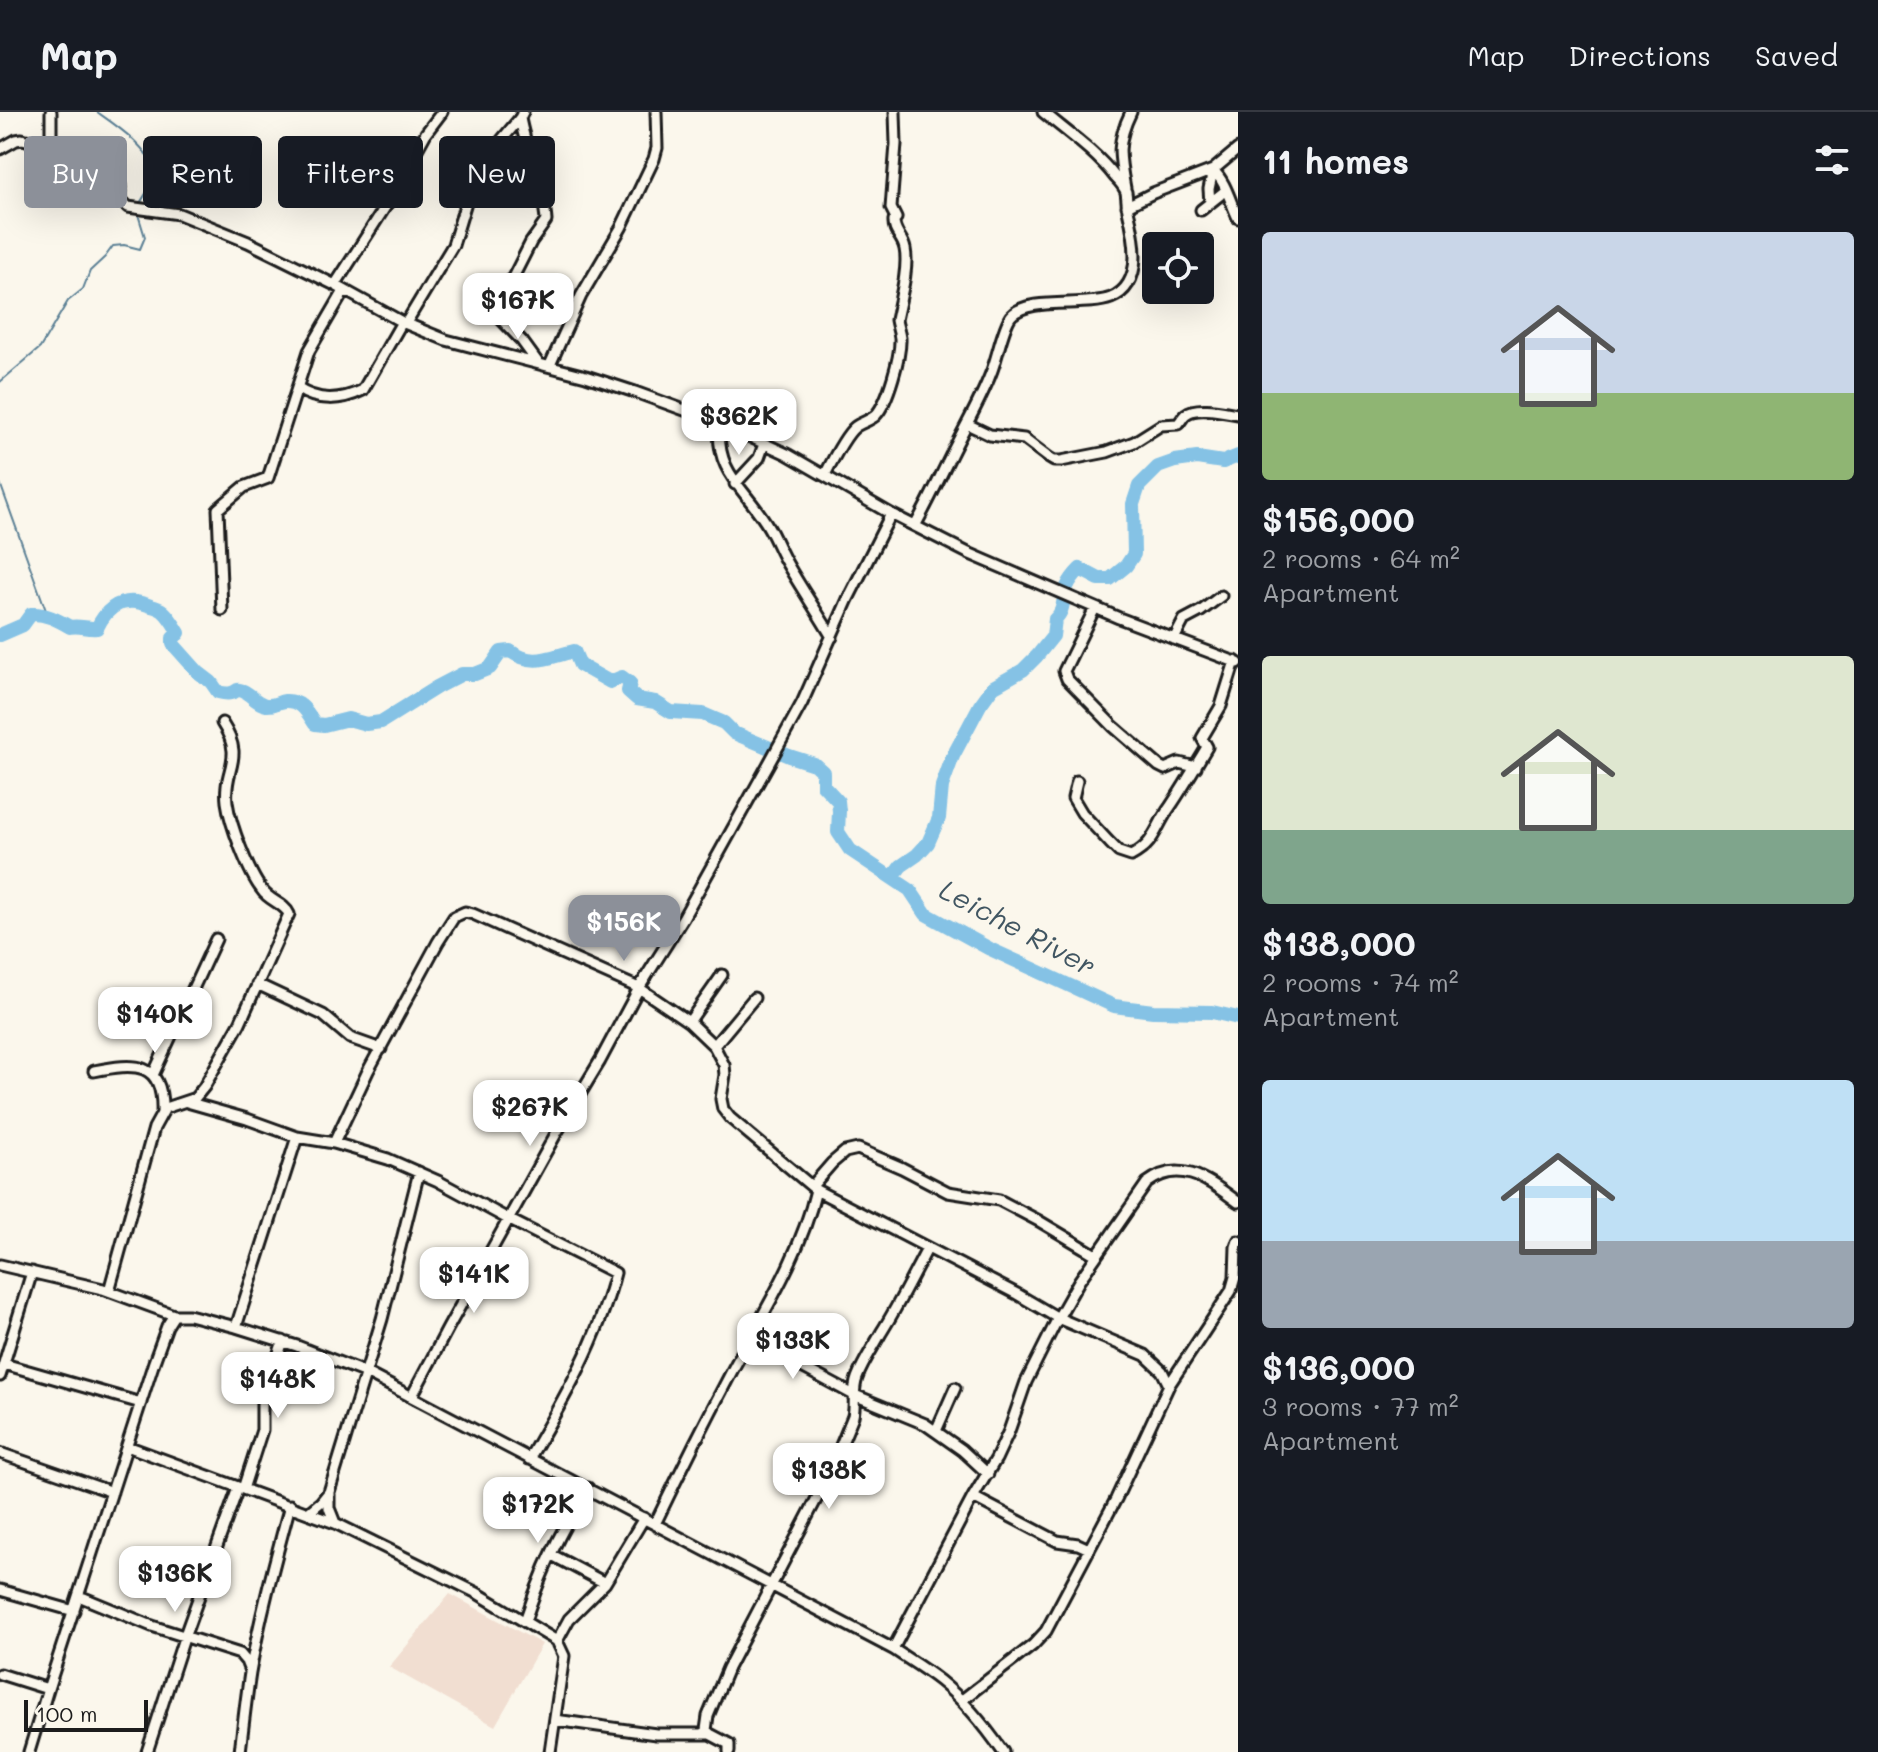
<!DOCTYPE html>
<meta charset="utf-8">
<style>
body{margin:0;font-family:Mali,sans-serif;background:#242831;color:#f1f3f6;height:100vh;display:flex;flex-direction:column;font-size:30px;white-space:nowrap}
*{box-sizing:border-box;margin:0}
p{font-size:26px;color:#9ea1a6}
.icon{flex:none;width:44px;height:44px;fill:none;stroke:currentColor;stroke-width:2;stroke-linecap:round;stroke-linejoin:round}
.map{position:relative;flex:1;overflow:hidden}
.sheet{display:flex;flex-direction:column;background:#171b24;width:640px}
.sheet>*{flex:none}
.hud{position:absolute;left:24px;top:24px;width:760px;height:72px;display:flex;gap:16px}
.controls{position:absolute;left:1142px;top:120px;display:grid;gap:16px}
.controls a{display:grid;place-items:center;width:72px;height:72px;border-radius:8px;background:#171b24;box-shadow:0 8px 32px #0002;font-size:40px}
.scale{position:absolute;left:24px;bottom:20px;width:124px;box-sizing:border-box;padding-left:8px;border:4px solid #1c1c1c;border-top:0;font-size:22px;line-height:28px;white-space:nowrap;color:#1c1c1c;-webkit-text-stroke:6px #fbf7ec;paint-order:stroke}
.price{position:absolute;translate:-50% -68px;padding:0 18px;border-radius:16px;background:#fff;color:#222;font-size:26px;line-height:52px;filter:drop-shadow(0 2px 4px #0008)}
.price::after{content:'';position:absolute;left:50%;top:48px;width:24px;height:18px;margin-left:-12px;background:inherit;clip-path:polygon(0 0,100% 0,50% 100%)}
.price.on{background:#8c9099;color:#fff}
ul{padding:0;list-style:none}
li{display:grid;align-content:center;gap:16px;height:424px;padding:0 24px}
li span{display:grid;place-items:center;height:248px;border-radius:8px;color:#555}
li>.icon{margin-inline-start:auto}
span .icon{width:144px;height:144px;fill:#fffc;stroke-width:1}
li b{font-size:34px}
h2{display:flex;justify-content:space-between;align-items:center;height:96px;padding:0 24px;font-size:34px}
.tag{padding:0 28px;border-radius:8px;background:#171b24;box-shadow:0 8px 32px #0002;font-size:28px;line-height:72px}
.tag.on{background:#8c9099;color:#fff}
header{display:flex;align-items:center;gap:48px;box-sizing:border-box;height:112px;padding:0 40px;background:#171b24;border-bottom:2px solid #363941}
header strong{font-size:38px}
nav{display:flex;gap:44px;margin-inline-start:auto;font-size:28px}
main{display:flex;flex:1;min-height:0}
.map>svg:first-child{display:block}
.built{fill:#f1ded1}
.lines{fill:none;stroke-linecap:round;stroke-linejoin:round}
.stream{stroke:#5b8095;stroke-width:2}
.river{stroke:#85c2e5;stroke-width:14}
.minor-casing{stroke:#1c1c1c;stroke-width:15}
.minor{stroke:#fbf7ec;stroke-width:9}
.labels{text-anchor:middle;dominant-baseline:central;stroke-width:8;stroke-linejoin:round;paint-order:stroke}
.water-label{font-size:28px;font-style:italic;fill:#415662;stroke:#fbf7ec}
</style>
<header>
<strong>Map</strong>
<nav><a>Map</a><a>Directions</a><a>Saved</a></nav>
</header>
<main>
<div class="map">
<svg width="1238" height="1640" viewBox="0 0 1238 1640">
<rect width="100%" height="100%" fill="#fbf7ec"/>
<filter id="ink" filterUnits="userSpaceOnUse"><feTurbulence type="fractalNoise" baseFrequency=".0125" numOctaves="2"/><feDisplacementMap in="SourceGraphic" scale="16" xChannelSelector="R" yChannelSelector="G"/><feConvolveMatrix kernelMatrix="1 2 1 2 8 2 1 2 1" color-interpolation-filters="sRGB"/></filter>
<g filter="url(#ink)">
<path class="built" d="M 450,1482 L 542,1532 L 495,1614 L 389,1555 Z"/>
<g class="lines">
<path class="stream" d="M 97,0 C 114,12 152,37 153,59 C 154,71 144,85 138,94
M 0,270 L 40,236 L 68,189 L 83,177 L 90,159 L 105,145 L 113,134 L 124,133 L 140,137 L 145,125 L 137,99
M 0,371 L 48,504"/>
<path class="river" d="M 0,523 L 23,513 L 31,502 C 45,501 58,508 70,515 C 80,513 87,517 97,516 C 109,491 126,484 151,494 C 155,495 159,496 163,499 C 170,505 174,513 179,521 L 173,526 L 173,532 L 198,560 L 211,570 L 218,580 C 222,581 227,582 231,581 C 240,579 234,576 243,579 C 252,583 256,591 266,593 C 274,594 278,590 285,589 C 302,588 307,600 315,612 L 324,613 L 348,607 L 366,612 L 381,610 L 437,575 L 462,562 L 475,562 L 490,556 L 501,540 L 510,539 C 533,555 549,545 574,539 L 580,553 L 610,570 L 622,565 L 630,571 L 628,579 L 637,587 L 655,590 L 671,600 L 703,602 L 724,611 L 734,621 L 789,644 L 814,652 L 823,660 L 823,673 L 838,689 L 839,699 L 838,720 L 850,738 L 910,778 L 926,802 L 990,837 L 1114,894 L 1153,899 L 1212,900 L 1238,906
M 892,766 L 901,754 L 917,743 L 928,731 L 939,706 L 942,674 L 953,644 L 980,593 L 993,575 L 1023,558 L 1037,544 L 1053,524 L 1055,507 C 1065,499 1062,486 1067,475 C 1070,468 1075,462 1080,457 L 1099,467 L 1110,467 L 1126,454 L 1134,442 L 1133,392 L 1139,374 L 1158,355 L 1175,349 L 1197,346 L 1223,350 L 1238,344"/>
<defs>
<path id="minor" d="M 51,0 L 51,37
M 520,6 C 526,41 544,74 546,109 L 531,130 L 498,195 L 497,203 L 522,229 L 538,251
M 0,37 L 16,28 L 22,27 L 30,29 L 82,49 L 119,68 L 121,73 L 121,88 L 128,95 L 179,102 L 248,130 L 335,173 L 402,210 L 446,228 L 586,264 L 635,280 L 720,311 L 787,342 L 891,402 L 968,441 L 1119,506 L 1238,551
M 1213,58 C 1226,70 1230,90 1238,106
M 1125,76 C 1119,44 1116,31 1131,0
M 1210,91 L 1209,77 L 1213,58
M 1127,94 L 1153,81 L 1213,58 L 1238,37
M 1201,98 L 1225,79
M 335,173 L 389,89 L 426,21 L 442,0
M 406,211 L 453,133 L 469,80 L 476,62 L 490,42 L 520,6 L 523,0
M 550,253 L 581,184 L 621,116 L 654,47 L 657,36 L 656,0
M 297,276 C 317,290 341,289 363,278 L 402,210
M 720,311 C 714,362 747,377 769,416 C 776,428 781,442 789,455 C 803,479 818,501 832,525
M 967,312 L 990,323 L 1024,327 L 1049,346 L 1054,349 L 1061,349 L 1107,340 L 1134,330 L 1161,313 L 1178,312 C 1181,309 1183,304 1186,302 C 1197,293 1225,300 1238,302
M 825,363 C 831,351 845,323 855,315 C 861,310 870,309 876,303 C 888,290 901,243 900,226 C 899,219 897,214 896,208 C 900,188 909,156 905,137 C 903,125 893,121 894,108 L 896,106 L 891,96 L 896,32 L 895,0
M 735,372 L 759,346 L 764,332
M 915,414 C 928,391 939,367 951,343 C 964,316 980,290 991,261 C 997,247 1003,214 1011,204 C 1028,184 1085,196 1111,186 C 1145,172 1135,126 1128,98 C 1127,93 1127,86 1126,80 C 1124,75 1119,69 1115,65 C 1096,40 1067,20 1043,0
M 1095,496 L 1064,559 L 1067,567 L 1113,614 L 1159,654 L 1165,657 L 1179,651 L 1196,655
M 222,498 L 218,397 L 244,375 L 268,366 L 309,239 L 344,179
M 1174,527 L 1184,508 L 1201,499 L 1221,484
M 1077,669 L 1073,686 L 1082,701 L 1110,731 L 1119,740 L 1131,744 C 1156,731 1155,715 1170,695 C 1183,676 1195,655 1207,635 L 1202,626 L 1221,594 L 1235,549
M 257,872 L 323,903 L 350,926 L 381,937
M 689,910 L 722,863
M 714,934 L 754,886
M 94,959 C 134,951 164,948 162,1001
M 153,963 L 216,827
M 187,990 L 247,1007 L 297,1025 L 334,1031 L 388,1047 L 438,1069 L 508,1107 L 615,1161 C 598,1229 564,1287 529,1347
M 334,1031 L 368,959 L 438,830 L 454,805 L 465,800 L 473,802 L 639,876 L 689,910 L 714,934 L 724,953 L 725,963 L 721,987 L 723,997 L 730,1006 L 816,1078 L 1017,1182 L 1058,1206 L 1145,1243 L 1162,1259 L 1169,1273
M 812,1074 L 832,1051 L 845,1040 L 858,1037 L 902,1056 L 948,1080 L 999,1088 L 1039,1109 L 1096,1143
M 0,1153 L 103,1177 L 174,1203
M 109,1179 L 154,1016 L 165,996 L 195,986 L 204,975 L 240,911 L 289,802 C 284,791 269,789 262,778 C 248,760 230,712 227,690 C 223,655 246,648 222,611
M 236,1215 L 297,1025
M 750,1227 L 852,1282 L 925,1312 L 962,1338 L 988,1362
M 4,1252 L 141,1291
M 0,1264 L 32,1160
M 412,1284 L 448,1216 L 557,1020 L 600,949 L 639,876 L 683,806 L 773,644 L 802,591 L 848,487 L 891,402
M 936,1319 L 955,1276
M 127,1334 L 335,1411 L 477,1481 L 557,1529 L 564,1544 L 550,1640
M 0,1341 L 112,1380
M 243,1377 L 262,1318 L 262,1291 L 283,1229
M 973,1385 L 1057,1429 L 1078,1432 L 1089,1437
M 309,1400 L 321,1390 L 329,1380
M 335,1411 L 329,1396 L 329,1380 L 382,1207 L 419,1060
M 655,1412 C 680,1360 706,1308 733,1257 C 764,1200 801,1142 816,1078
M 552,1443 L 605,1471
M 0,1478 L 74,1499
M 79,1484 L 152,1514 L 240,1542 L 246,1549 L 250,1559
M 525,1509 C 540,1463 561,1416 588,1376
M 557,1529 L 569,1507 L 605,1471 L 644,1406
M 893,1537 L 973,1385 L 996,1347 L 1009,1319 L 1026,1270 L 1058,1206 L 1079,1169 L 1147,1071 C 1181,1045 1210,1070 1238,1090
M 0,1562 L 48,1577
M 962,1588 L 1033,1533 L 1046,1519 L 1116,1387 L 1169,1273 L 1231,1179 L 1235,1165 L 1236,1135 L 1238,1129
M 555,1608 L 656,1622 L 710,1622
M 29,1640 L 48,1577 L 154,1250 L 167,1214 L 174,1203 L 189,1203 L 236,1215 L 297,1234 L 366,1261 L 893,1537 C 908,1547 925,1557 940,1569 C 965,1589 985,1614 1003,1640
M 147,1640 L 185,1523 L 238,1376
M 240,1640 C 243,1614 246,1587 250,1561 C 260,1504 275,1449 290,1393
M 729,1640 L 729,1632 L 710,1622 L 706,1618 L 708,1604 L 728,1556 L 828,1365 L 853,1304 C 856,1291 852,1279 857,1266 C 863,1250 873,1236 881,1221 C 898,1194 912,1165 927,1137"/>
</defs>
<use href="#minor" class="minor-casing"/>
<use href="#minor" class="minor"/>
</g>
</g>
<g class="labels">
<g class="water-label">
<text transform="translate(1018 815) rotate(28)">Leiche River</text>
</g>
</g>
</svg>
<div class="controls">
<a><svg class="icon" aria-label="locate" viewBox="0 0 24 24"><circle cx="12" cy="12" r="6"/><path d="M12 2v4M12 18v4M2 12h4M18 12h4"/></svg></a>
</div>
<div class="scale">100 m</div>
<b class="price" style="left:518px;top:229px">$167K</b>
<b class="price" style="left:739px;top:345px">$362K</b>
<b class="price on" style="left:624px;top:851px">$156K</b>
<b class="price" style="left:155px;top:943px">$140K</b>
<b class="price" style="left:530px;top:1036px">$267K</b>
<b class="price" style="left:474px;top:1203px">$141K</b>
<b class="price" style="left:793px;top:1269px">$133K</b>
<b class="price" style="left:278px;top:1308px">$148K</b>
<b class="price" style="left:829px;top:1399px">$138K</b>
<b class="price" style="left:538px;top:1433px">$172K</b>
<b class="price" style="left:175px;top:1502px">$136K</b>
<div class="hud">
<a class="tag on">Buy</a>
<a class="tag">Rent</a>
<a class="tag">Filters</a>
<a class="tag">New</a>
</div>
</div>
<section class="sheet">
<h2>11 homes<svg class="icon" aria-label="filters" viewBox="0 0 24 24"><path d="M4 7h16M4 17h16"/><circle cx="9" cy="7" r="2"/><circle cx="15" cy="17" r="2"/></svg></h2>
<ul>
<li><span style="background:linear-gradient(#c9d6e8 65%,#8fb573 0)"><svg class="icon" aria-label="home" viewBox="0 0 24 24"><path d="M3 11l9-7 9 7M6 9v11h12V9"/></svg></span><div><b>$156,000</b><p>2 rooms · 64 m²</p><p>Apartment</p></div></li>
<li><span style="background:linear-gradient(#dfe7d0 70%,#7fa58c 0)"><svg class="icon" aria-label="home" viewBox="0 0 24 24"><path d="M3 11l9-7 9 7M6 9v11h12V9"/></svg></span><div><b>$138,000</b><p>2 rooms · 74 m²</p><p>Apartment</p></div></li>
<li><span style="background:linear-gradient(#bfe0f5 65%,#9aa5b1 0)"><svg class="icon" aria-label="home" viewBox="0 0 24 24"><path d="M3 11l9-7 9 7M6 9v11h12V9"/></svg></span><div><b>$136,000</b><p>3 rooms · 77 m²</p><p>Apartment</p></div></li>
</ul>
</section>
</main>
